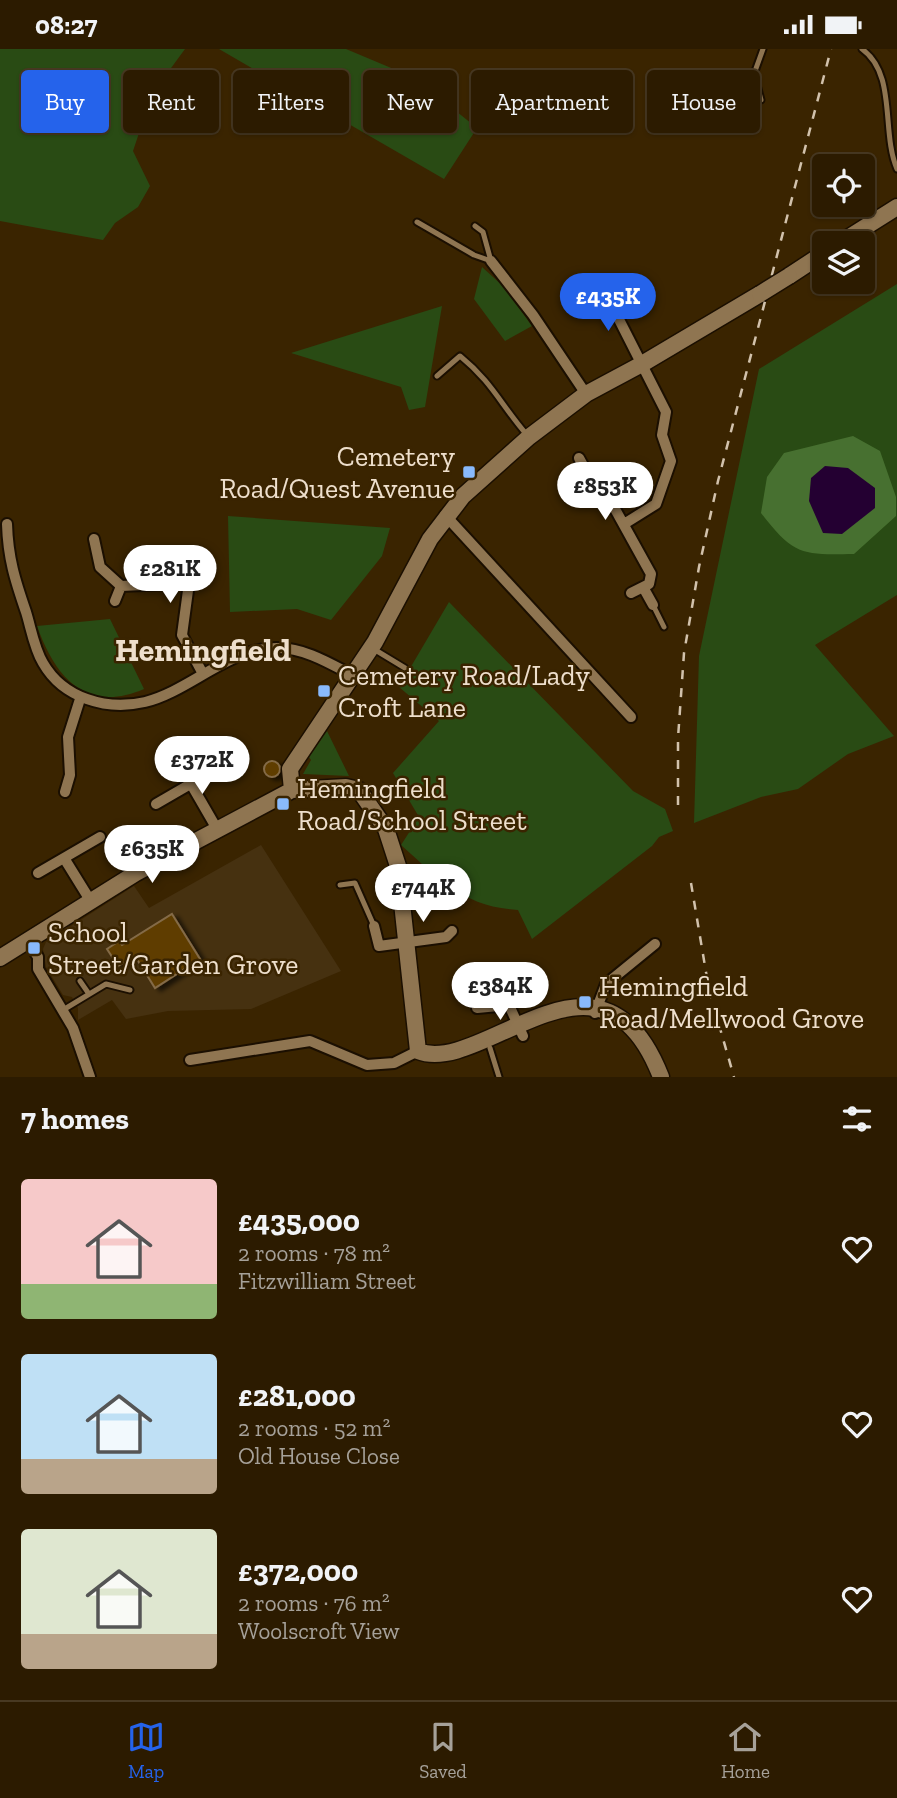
<!DOCTYPE html>
<meta charset="utf-8">
<style>
body{margin:0;font-family:"Zilla Slab",serif;background:#38280f;color:#f1f3f6;height:100vh;display:flex;flex-direction:column;font-size:26px;white-space:nowrap}
*{box-sizing:border-box;margin:0}
p{font-size:23px;color:#a6a199}
.icon{flex:none;width:38px;height:38px;fill:none;stroke:currentColor;stroke-width:2;stroke-linecap:round;stroke-linejoin:round}
.map{position:relative;height:1028px;overflow:hidden}
.panel{display:flex;flex-direction:column;background:#2c1b00;flex:1}
.panel>*{flex:none}
.hud{position:absolute;left:21px;top:21px;width:856px;height:63px;display:flex;gap:14px}
.fabs{position:absolute;left:812px;top:105px;display:grid;gap:14px}
.fabs a{display:grid;place-items:center;width:63px;height:63px;border-radius:7px;background:#2c1b00;box-shadow:0 2px 5px #0004,0 0 0 2px #483922;font-size:35px}
.price{position:absolute;translate:-50% -60px;padding:0 16px;border-radius:24px;background:#fff;color:#222;font-size:23px;line-height:46px;filter:drop-shadow(0 2px 4px #0008)}
.price::after{content:'';position:absolute;left:50%;top:42px;width:21px;height:16px;margin-left:-10px;background:inherit;clip-path:polygon(0 0,100% 0,50% 100%)}
.price.on{background:#2563eb;color:#fff}
ul{padding:0;list-style:none}
li{display:flex;align-items:center;gap:21px;height:175px;padding:0 21px}
li span{display:grid;place-items:center;flex:none;width:196px;height:140px;border-radius:7px;color:#555}
li>.icon{margin-inline-start:auto}
span .icon{width:84px;height:84px;fill:#fffc;stroke-width:1}
li b{font-size:30px}
h2{display:flex;justify-content:space-between;align-items:center;height:84px;padding:0 21px;font-size:30px}
.tag{padding:0 24px;border-radius:7px;background:#2c1b00;box-shadow:0 2px 5px #0004,0 0 0 2px #483922;font-size:24px;line-height:63px}
.tag.on{background:#2563eb;color:#fff}
.status{display:flex;justify-content:space-between;align-items:center;height:49px;padding:0 35px;background:#2c1b00;direction:ltr}
.status svg{height:19px;fill:currentColor}
.dock{display:flex;justify-content:space-around;align-items:center;height:98px;border-top:2px solid #483922;background:#2c1b00;font-size:19px;color:#a6a199}
.dock a{display:grid;justify-items:center;gap:4px}
.dock .on{color:#2563eb}
.map>svg:first-child{display:block}
.built{fill:#463110}
.green{fill:#294b14}
.forest{fill:#477030}
.water{fill:#240032}
.building{fill:#5f3e00;stroke:#846b47;stroke-width:2;filter:url(#shadow)}
.lines{fill:none;stroke-linecap:round;stroke-linejoin:round}
.lane-casing{stroke:#1b0f01;stroke-width:9}
.street-casing{stroke:#1b0f01;stroke-width:14}
.secondary-casing{stroke:#1b0f01;stroke-width:19}
.lane{stroke:#8f7551;stroke-width:5}
.street{stroke:#8f7551;stroke-width:10}
.secondary{stroke:#8f7551;stroke-width:16}
.rail{stroke:#d2c2ac;stroke-width:2.5;stroke-dasharray:9 9;stroke-linecap:butt}
.secondary-bridge-casing{stroke:#1b0f01;stroke-width:19;stroke-linecap:butt}
.secondary-bridge{stroke:#8f7551;stroke-width:16}
.poi-dot{fill:#89bafc;stroke:#3a2400;stroke-width:2.5}
.labels{text-anchor:middle;dominant-baseline:central;stroke-width:5;stroke-linejoin:round;paint-order:stroke}
.poi-label{font-size:28px;fill:#eedfcc;stroke:#3a2400;text-anchor:start}
.quarter-label{font-size:32px;font-weight:bold;fill:#eedfcc;stroke:#3a2400}
</style>
<div class="status"><b>08:27</b><svg viewBox="0 0 49 12"><path d="M0 12V9h3v3zM5 12V6h3v6zM10 12V3h3v9zM15 12V0h3v12zM26 1h20v11H26zM47 4h2v5h-2z"/></svg></div>
<div class="map">
<svg width="897" height="1028" viewBox="0 0 897 1028">
<defs>
<filter id="shadow"><feDropShadow dx="5.5" dy="3" stdDeviation="2" flood-color="#0009"/></filter>
</defs>
<rect width="100%" height="100%" fill="#3a2400"/>
<path class="built" d="M 261,796 L 341,922 L 251,960 L 168,962 L 126,970 L 112,951 L 78,971 L 78,959 L 72,948 L 63,946 L 46,918 L 43,900 L 46,893 L 134,837 L 149,859 Z"/>
<path class="green" d="M 0,0 L 185,0 L 152,45 L 133,102 L 150,137 L 138,158 L 115,174 L 103,191 L 0,172 Z
M 219,0 L 346,0 L 415,29 L 477,79 L 444,130 Z
M 482,218 L 504,238 L 532,277 L 505,292 L 474,250 Z
M 897,235 L 897,546 L 815,596 L 894,687 L 848,705 L 798,740 L 761,748 L 694,774 L 699,607 L 759,320 Z
M 442,257 L 425,358 L 409,361 L 401,338 L 291,304 Z
M 228,467 L 390,479 L 382,507 L 331,571 L 297,560 L 230,563 Z
M 449,553 L 633,742 L 665,760 L 673,782 L 659,788 L 652,797 L 532,890 L 518,861 C 464,858 439,830 401,796 L 419,768 L 393,724 L 439,672 L 399,638 Z
M 110,570 L 144,640 C 86,665 55,628 37,577 Z
M 327,682 L 349,727 L 303,725 L 311,711 L 309,708 Z"/>
<path class="forest" d="M 853,387 L 880,402 L 896,448 L 896,467 L 854,505 C 803,506 794,507 761,464 L 767,428 L 784,404 Z"/>
<path class="water" d="M 825,417 L 848,419 L 875,439 L 875,459 L 842,485 L 823,484 L 809,452 L 811,429 Z"/>
<path class="building" d="M264 720a8 8 0 1 1 16 0a8 8 0 1 1-16 0Z
M 172,865 L 200,910 L 155,939 L 135,907 L 118,917 L 107,900 L 119,892 L 122,896 Z"/>
<g class="lines">
<defs>
<path id="lane" d="M 862,0 C 897,25 881,83 897,120
M 761,51 L 754,25 L 763,0
M 417,173 L 474,206 L 491,212
M 475,177 L 483,183 L 491,212
M 437,327 L 460,307 C 492,333 501,356 527,386
M 653,556 L 664,578
M 372,599 L 405,619
M 340,836 L 355,834 L 374,877
M 80,932 L 89,945
M 63,961 L 106,935 L 130,941
M 490,999 L 499,1028"/>
<path id="street" d="M 491,212 L 533,266 L 586,345
M 602,237 L 666,363 L 662,386 L 671,412 L 656,455 L 624,475
M 579,409 L 597,442 L 610,451 L 651,525 L 649,535 L 631,544
M 445,466 L 631,668
M 7,475 C 8,509 15,531 26,563 C 31,579 34,599 43,614 C 63,649 106,662 145,653 C 190,642 229,598 278,599 C 304,599 329,614 352,626
M 94,490 L 100,518 L 121,537 L 189,534 L 182,586 L 203,625
M 189,534 L 192,514
M 643,538 L 653,556
M 115,552 L 121,537
M 191,735 L 217,780
M 65,743 L 70,726 L 68,688 L 80,650
M 156,755 L 232,711
M 64,809 L 90,851
M 38,824 L 100,788
M 374,877 L 379,897 L 446,888 L 452,882
M 28,892 L 38,908 L 38,920 L 73,979 L 90,1028
M 477,959 L 509,956 L 523,987
M 595,964 L 606,935 L 655,895
M 190,1011 L 310,992 L 367,1016 L 394,1014 L 418,1002"/>
<path id="secondary" d="M 840,194 L 897,158
M 789,227 L 824,204
M 292,741 L 290,720 L 375,593 L 430,490 L 463,447 L 529,388 L 586,345 L 642,315 L 760,245
M 0,909 L 136,824 L 292,741 L 346,738 L 359,741 L 386,780 L 398,817 L 418,1002 C 483,1028 601,873 661,1028"/>
</defs>
<use href="#lane" class="lane-casing"/>
<use href="#street" class="street-casing"/>
<use href="#secondary" class="secondary-casing"/>
<use href="#lane" class="lane"/>
<use href="#street" class="street"/>
<use href="#secondary" class="secondary"/>
<path class="rail" d="M 678,756 L 678,689 L 684,604 L 699,518 L 718,432 L 831,0
M 691,834 L 709,941 L 734,1028"/>
<defs>
<path id="secondary-bridge" d="M 760,245 L 789,227"/>
</defs>
<use href="#secondary-bridge" class="secondary-bridge-casing"/>
<use href="#secondary-bridge" class="secondary-bridge"/>
</g>
<g class="poi-dot">
<rect x="462" y="416" width="14" height="14" rx="3.5"/>
<rect x="317" y="635" width="14" height="14" rx="3.5"/>
<rect x="276" y="748" width="14" height="14" rx="3.5"/>
<rect x="27" y="892" width="14" height="14" rx="3.5"/>
<rect x="578" y="946" width="14" height="14" rx="3.5"/>
</g>
<g class="labels">
<g class="poi-label">
<text x="455" y="407" text-anchor="end">Cemetery<tspan x="455" dy="32">Road/Quest Avenue</tspan></text>
<text x="338" y="626">Cemetery Road/Lady<tspan x="338" dy="32">Croft Lane</tspan></text>
<text x="297" y="739">Hemingfield<tspan x="297" dy="32">Road/School Street</tspan></text>
<text x="48" y="883">School<tspan x="48" dy="32">Street/Garden Grove</tspan></text>
<text x="599" y="937">Hemingfield<tspan x="599" dy="32">Road/Mellwood Grove</tspan></text>
</g>
<g class="quarter-label">
<text x="203" y="601">Hemingfield</text>
</g>
</g>
</svg>
<div class="fabs">
<a><svg class="icon" aria-label="locate" viewBox="0 0 24 24"><circle cx="12" cy="12" r="6"/><path d="M12 2v4M12 18v4M2 12h4M18 12h4"/></svg></a>
<a><svg class="icon" aria-label="layers" viewBox="0 0 24 24"><path d="M12 4l9 5-9 5-9-5zM3 14l9 5 9-5"/></svg></a>
</div>
<b class="price on" style="left:608px;top:284px">£435K</b>
<b class="price" style="left:605px;top:473px">£853K</b>
<b class="price" style="left:170px;top:556px">£281K</b>
<b class="price" style="left:202px;top:747px">£372K</b>
<b class="price" style="left:152px;top:836px">£635K</b>
<b class="price" style="left:423px;top:875px">£744K</b>
<b class="price" style="left:500px;top:973px">£384K</b>
<div class="hud">
<a class="tag on">Buy</a>
<a class="tag">Rent</a>
<a class="tag">Filters</a>
<a class="tag">New</a>
<a class="tag">Apartment</a>
<a class="tag">House</a>
</div>
</div>
<section class="panel">
<h2>7 homes<svg class="icon" aria-label="filters" viewBox="0 0 24 24"><path d="M4 7h16M4 17h16"/><circle cx="9" cy="7" r="2"/><circle cx="15" cy="17" r="2"/></svg></h2>
<ul>
<li><span style="background:linear-gradient(#f6c9c9 75%,#8fb573 0)"><svg class="icon" aria-label="home" viewBox="0 0 24 24"><path d="M3 11l9-7 9 7M6 9v11h12V9"/></svg></span><div><b>£435,000</b><p>2 rooms · 78 m²</p><p>Fitzwilliam Street</p></div><svg class="icon" aria-label="heart" viewBox="0 0 24 24"><path d="M12 20l-8-8c-3-5 5-10 8-4 3-6 11-1 8 4z"/></svg></li>
<li><span style="background:linear-gradient(#bfe0f5 75%,#b9a48a 0)"><svg class="icon" aria-label="home" viewBox="0 0 24 24"><path d="M3 11l9-7 9 7M6 9v11h12V9"/></svg></span><div><b>£281,000</b><p>2 rooms · 52 m²</p><p>Old House Close</p></div><svg class="icon" aria-label="heart" viewBox="0 0 24 24"><path d="M12 20l-8-8c-3-5 5-10 8-4 3-6 11-1 8 4z"/></svg></li>
<li><span style="background:linear-gradient(#dfe7d0 75%,#b9a48a 0)"><svg class="icon" aria-label="home" viewBox="0 0 24 24"><path d="M3 11l9-7 9 7M6 9v11h12V9"/></svg></span><div><b>£372,000</b><p>2 rooms · 76 m²</p><p>Woolscroft View</p></div><svg class="icon" aria-label="heart" viewBox="0 0 24 24"><path d="M12 20l-8-8c-3-5 5-10 8-4 3-6 11-1 8 4z"/></svg></li>
</ul>
</section>
<nav class="dock">
<a class="on"><svg class="icon" aria-label="map" viewBox="0 0 24 24"><path d="M3 6l6-2 6 2 6-2v14l-6 2-6-2-6 2zM9 4v14M15 6v14"/></svg>Map</a>
<a><svg class="icon" aria-label="saved" viewBox="0 0 24 24"><path d="M7 4h10v16l-5-4-5 4z"/></svg>Saved</a>
<a><svg class="icon" aria-label="home" viewBox="0 0 24 24"><path d="M3 11l9-7 9 7M6 9v11h12V9"/></svg>Home</a>
</nav>
